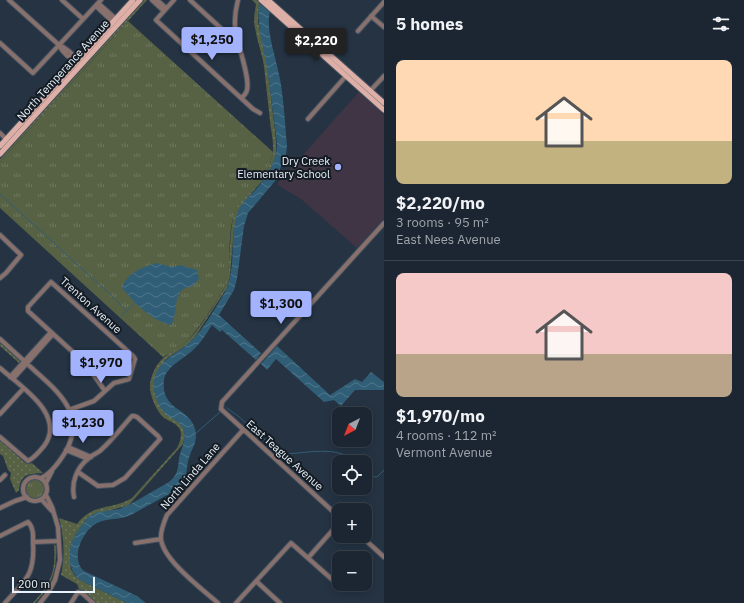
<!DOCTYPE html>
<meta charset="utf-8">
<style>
body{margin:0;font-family:"IBM Plex Sans",sans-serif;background:#252e3a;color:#f1f3f6;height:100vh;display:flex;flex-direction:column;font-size:15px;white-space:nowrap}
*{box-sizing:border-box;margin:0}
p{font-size:13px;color:#a0a5ac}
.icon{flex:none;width:22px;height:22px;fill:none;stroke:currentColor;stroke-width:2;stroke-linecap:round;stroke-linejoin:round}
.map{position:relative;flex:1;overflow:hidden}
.details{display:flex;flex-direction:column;background:#1c2632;width:360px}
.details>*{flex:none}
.needle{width:26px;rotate:222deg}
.buttons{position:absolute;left:332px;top:407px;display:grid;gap:8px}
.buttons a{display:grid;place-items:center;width:40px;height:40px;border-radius:8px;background:#1c2632;box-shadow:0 2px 10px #0003,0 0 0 1px #3a434d;font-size:20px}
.scale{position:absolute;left:12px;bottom:10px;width:83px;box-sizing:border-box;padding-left:4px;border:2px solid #e9f3fd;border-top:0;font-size:11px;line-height:14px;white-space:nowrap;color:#e9f3fd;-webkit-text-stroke:3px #141b22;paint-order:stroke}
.price{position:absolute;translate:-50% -34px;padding:0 9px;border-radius:4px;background:#a3b2fd;color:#111;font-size:13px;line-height:26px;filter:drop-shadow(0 1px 2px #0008)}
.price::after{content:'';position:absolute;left:50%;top:24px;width:12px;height:9px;margin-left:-6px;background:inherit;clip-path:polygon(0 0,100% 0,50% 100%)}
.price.on{background:#222;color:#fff}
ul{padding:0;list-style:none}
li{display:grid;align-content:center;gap:8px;height:212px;padding:0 12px}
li+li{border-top:1px solid #3a434d}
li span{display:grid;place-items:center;height:124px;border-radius:8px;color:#555}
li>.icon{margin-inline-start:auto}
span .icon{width:72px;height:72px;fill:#fffc;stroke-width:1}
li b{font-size:17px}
h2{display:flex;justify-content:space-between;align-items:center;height:48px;padding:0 12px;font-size:17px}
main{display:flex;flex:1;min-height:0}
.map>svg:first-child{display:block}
.education{fill:#403544}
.grass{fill:url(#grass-tufts)}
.park{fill:url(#park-dots)}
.water{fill:url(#water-waves)}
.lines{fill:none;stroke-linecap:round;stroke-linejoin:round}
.stream{stroke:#315e77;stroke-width:1}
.minor-casing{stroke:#445261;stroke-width:6}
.major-casing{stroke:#445261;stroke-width:7}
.minor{stroke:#88716d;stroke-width:4}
.major{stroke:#ddafa7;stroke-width:5}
.poi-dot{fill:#a3b2fd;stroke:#141b22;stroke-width:1.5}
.labels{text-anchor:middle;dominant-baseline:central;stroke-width:4;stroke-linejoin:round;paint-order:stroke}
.street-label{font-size:11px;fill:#e9f3fd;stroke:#141b22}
.poi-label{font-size:11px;fill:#e9f3fd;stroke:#141b22;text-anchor:end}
</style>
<main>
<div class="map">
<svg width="384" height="603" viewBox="0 0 384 603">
<defs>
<pattern id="grass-tufts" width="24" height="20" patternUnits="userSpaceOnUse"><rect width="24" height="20" fill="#576144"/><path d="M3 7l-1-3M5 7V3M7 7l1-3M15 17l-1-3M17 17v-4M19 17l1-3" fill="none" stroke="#6f7860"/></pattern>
<pattern id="park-dots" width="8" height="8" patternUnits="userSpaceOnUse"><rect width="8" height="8" fill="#576144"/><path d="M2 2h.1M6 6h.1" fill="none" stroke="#6f7860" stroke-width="1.8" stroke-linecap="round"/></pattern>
<pattern id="water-waves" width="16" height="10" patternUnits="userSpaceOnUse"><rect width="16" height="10" fill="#315e77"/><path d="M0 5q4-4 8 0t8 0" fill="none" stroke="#4f768b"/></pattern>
</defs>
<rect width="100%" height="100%" fill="#253343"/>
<path class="education" d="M 359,92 L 384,115 L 384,218 L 357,248 L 301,199 L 284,189 L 277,184 Z"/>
<path class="grass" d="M 128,21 L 273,152 C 272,164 263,178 255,186 C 249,193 241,199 237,207 C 226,230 232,257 227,282 C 224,291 196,333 188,340 C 181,347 172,352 163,357 L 0,208 L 0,162 Z
M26 489a10 10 0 1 1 20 0a10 10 0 1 1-20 0Z"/>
<path class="park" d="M 144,0 L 147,0 L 0,162 L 0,159 Z
M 252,0 L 257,0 L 259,3 L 258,22 L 267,64 L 276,140 L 276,155 L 271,168 L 262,181 L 243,203 L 234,229 L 230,276 L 227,288 L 195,337 L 187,345 L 166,359 L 158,371 L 154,382 L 155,394 L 183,427 L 185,436 L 183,444 L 129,505 L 88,517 L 85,521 L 74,537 L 70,564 L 71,569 L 75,576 L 84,582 L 127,603 L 96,603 L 82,590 L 79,589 L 77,584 L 61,575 C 65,557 64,536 59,518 L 77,524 C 92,503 113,510 132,498 L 177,448 C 180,442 183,434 179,428 C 176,423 169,421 164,418 C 155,410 147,390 151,379 C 159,352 175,354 191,337 C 203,324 213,306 222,292 C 233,274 227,234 235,211 C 242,192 267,180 272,157 C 275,145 271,132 270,121 C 268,103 266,84 264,66 C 262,53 257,41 255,28 C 253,20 255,12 256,4 Z
M 0,343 L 20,361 L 20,364 L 11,373 L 10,373 L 19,363 L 0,346 Z
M 0,440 L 24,462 L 28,464 L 32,463 L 43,473 C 29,474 21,473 19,490 L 16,493 L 10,479 L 11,473 L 8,470 L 3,456 L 0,454 Z
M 54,544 L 56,546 C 57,571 52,585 35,603 L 33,603 C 51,583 56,572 54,544 Z"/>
<path class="water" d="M 259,3 L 270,12 C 265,28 277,61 280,79 C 284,101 285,124 287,146 L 286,155 L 275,181 L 260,199 L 248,213 L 244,226 L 237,279 L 234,290 L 219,315 L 261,353 L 256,360 L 222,330 L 220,332 L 212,325 C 206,334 201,343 193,350 C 184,359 166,366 164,380 C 160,413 195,407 196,435 C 196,446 191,449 189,458 C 185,471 189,478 178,489 L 131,515 C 120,520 107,518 97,523 C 82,531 70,559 84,571 L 137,596 L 146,603 L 127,603 L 78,579 L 73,572 L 70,564 L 70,550 L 71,543 L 77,532 L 88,517 L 98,512 L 119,509 L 129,505 L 169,482 C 178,475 178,468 179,458 C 181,449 186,441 184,431 C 182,423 174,420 167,415 C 158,408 152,391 154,380 C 159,358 177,355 191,341 C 203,330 215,308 224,294 C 237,272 229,236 238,211 C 242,201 251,195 257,188 C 265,179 272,168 275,156 C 279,145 275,132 274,120 C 271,101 270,82 266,63 C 262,40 257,28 259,3 Z
M 157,263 C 165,265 172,269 180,265 L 197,270 L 199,279 C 197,281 195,284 192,286 C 187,288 182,288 179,294 C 174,303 177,316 171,325 C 150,320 135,303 122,288 C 127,273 142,267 157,263 Z
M 277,346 L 330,395 L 355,379 L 362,382 L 371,372 L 384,382 L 384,390 L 355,390 L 341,406 L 334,400 L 324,402 L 276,359 L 267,370 L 261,364 Z"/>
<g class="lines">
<path class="stream" d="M 0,194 L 113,297 L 127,311
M 122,315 L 135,303
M 227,408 L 238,416 L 281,454 C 306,454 336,444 357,462
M 195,434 L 220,412
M 365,469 L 374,477 L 377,477 L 384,470"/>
<defs>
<path id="minor" d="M 9,0 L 59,45 C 63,53 70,59 78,62
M 62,0 L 83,19
M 152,0 L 164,11
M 157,0 L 166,8
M 174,0 L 156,20 L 253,109 L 260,113
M 190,0 L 225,32 L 232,34 L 236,33
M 238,0 C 235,11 234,24 236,35 C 239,48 250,78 247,90 C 246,94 244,96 241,98
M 98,3 L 116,19
M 96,6 L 113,22
M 371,16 L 384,27
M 358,31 L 384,2
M 0,43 L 33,73 L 101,0
M 59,45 C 67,48 74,55 77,62
M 370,91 L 384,76
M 308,119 L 346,76
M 0,133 L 7,140
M 0,235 L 21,255 L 6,273 L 0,278
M 0,339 C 11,349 23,360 34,370 C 59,392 86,415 66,451 C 60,461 52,473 41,478
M 0,368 C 20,386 67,415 44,446 C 40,451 34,458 28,461 L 0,437
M 10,377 L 51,332
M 13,379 L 53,334
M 69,410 L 94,401 L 114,383 L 129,379 L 135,359 L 133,356 L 51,282 L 28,307 L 28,311 L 86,364 L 105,391
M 0,414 L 23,389
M 68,447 L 91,457
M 66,450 L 88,459
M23 489a12 12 0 1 1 24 0a12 12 0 1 1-24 0Z
M 0,480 L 5,475
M 46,483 L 52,471
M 74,497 C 71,482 77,467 89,458 C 93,454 99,453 102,449 C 113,439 122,427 132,416 L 134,416 L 137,417 L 158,436 L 160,439 L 125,478 L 113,485 L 98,486 L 78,472
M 41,499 L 52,511
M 0,508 L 15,501 L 27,497
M 339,517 L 221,409 L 222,402 L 384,223
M 0,536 L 28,522 C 34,528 33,536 33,543 C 35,576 25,580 5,603
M 361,536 L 384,557
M 33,542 L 59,541
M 135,543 L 161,539
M 308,558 L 339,523
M 256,581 L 280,603
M 40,603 L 48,593 L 55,580 L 60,560 L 58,527 L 52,507 L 46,495
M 71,603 L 78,592 L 82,593 L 93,603
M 218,603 C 202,589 163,560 161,539 C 160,531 164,522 167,515 L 243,430
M 236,603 L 291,543 L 335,582"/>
<path id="major" d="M 261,0 L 384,110
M 268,0 L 384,103
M 0,146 L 133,0
M 0,154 L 140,0"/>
</defs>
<use href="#minor" class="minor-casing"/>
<use href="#major" class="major-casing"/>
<use href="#minor" class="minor"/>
<use href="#major" class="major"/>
</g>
<circle class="poi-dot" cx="338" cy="167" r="4"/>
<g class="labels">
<g class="street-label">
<text transform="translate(63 70) rotate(-48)">North Temperance Avenue</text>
<text transform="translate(91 305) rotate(42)">Trenton Avenue</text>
<text transform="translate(285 455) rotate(42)">East Teague Avenue</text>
<text transform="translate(190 476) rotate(-49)">North Linda Lane</text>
</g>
<g class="poi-label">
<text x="330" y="161">Dry Creek<tspan x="330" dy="13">Elementary School</tspan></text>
</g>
</g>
</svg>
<div class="buttons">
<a><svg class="needle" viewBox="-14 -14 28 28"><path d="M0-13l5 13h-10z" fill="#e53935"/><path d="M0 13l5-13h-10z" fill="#a0a5ac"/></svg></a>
<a><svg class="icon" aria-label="locate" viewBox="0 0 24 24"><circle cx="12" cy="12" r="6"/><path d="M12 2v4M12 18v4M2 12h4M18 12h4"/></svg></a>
<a>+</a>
<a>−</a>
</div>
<div class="scale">200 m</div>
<b class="price" style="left:212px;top:61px">$1,250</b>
<b class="price on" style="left:316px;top:62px">$2,220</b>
<b class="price" style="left:281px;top:325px">$1,300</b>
<b class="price" style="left:101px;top:384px">$1,970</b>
<b class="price" style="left:83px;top:444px">$1,230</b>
</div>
<section class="details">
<h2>5 homes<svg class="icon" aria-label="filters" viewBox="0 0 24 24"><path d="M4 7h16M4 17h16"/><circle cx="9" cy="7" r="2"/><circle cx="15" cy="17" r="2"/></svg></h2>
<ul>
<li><span style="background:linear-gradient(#ffd9b3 65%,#c2b280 0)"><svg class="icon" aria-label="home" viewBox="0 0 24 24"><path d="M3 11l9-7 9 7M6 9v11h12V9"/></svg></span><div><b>$2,220/mo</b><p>3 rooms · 95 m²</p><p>East Nees Avenue</p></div></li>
<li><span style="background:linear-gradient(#f6c9c9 65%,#b9a48a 0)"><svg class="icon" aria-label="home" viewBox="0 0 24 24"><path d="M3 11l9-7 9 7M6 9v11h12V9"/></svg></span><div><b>$1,970/mo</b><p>4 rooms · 112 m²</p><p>Vermont Avenue</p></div></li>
</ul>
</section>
</main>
